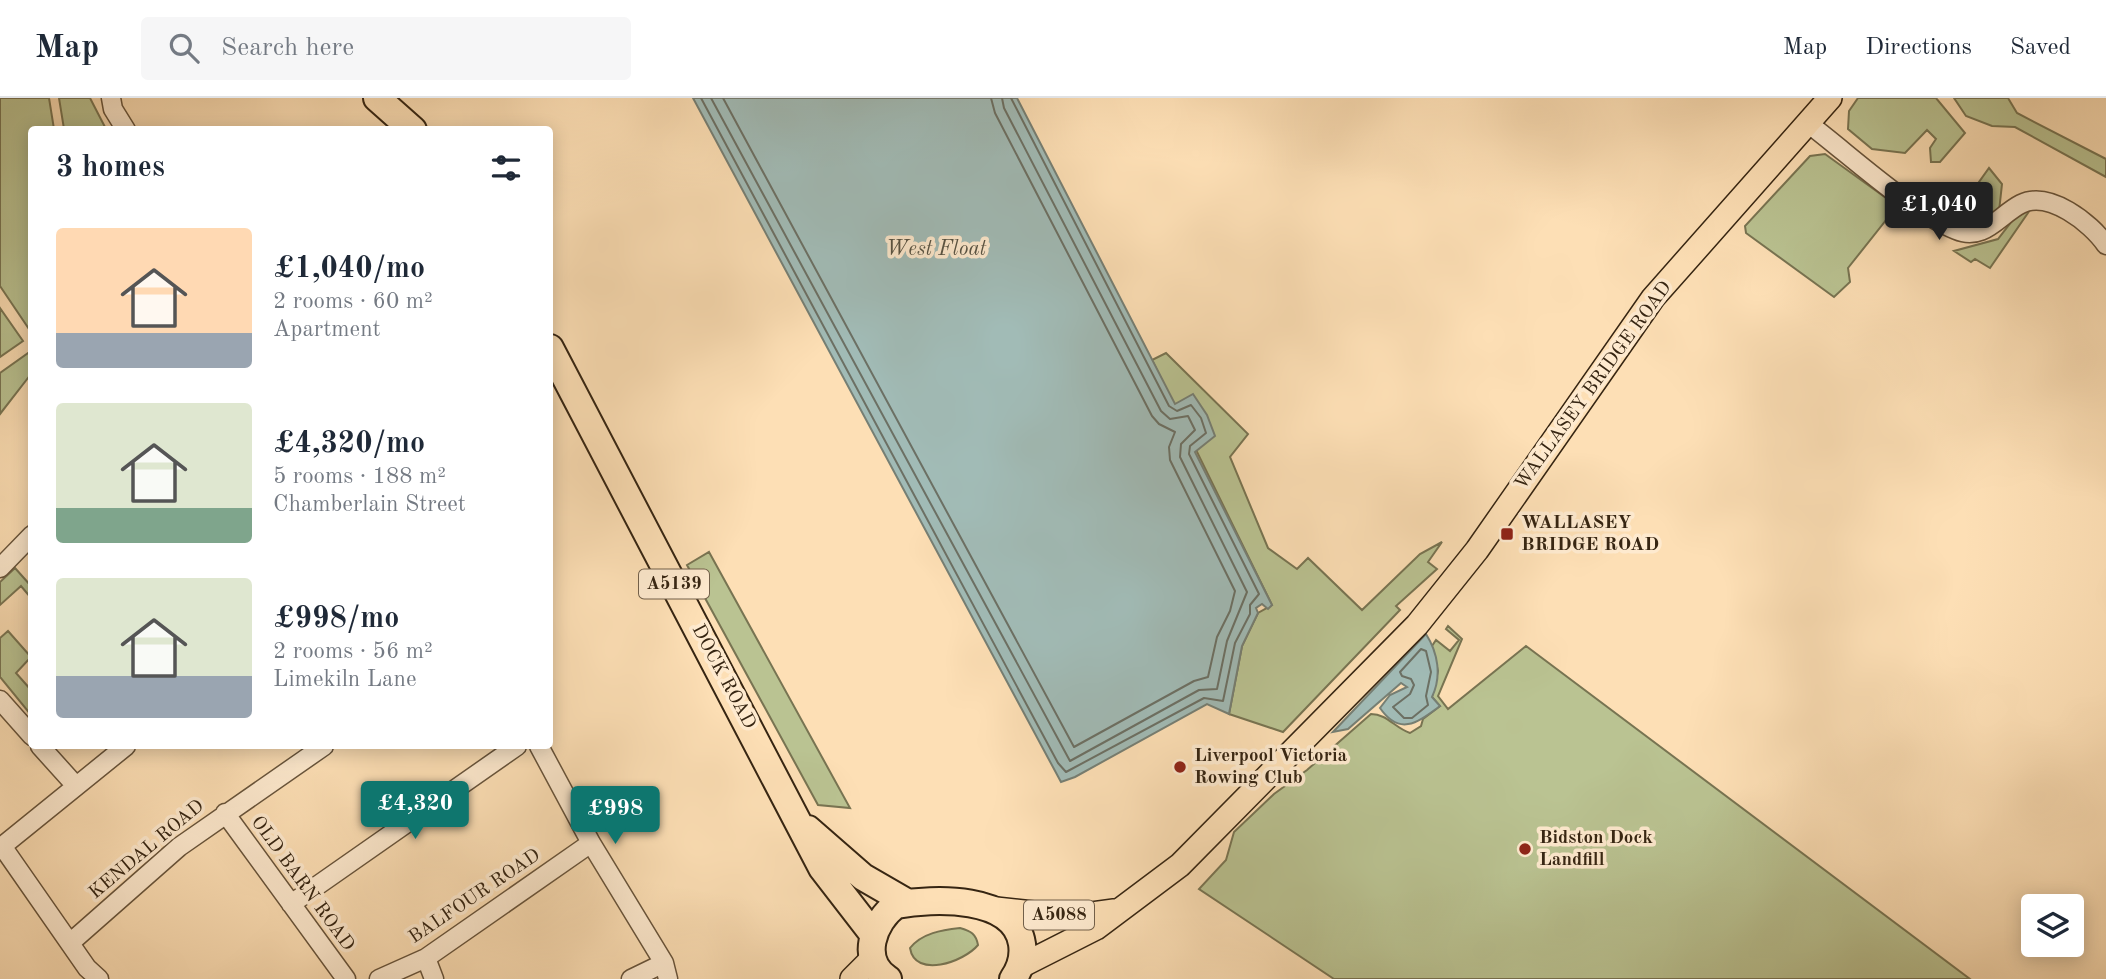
<!DOCTYPE html>
<meta charset="utf-8">
<style>
body{margin:0;font-family:"Old Standard TT",serif;background:#f6f6f7;color:#1f2937;height:100vh;display:flex;flex-direction:column;font-size:26px;white-space:nowrap}
*{box-sizing:border-box;margin:0}
p{font-size:23px;color:#747a83}
.icon{flex:none;width:38px;height:38px;fill:none;stroke:currentColor;stroke-width:2;stroke-linecap:round;stroke-linejoin:round}
.map{position:relative;flex:1;overflow:hidden}
.sheet{position:absolute;left:28px;top:28px;width:525px;height:623px;display:flex;flex-direction:column;background:#fff;border-radius:7px;box-shadow:0 4px 18px #0003}
.sheet>*{flex:none}
.buttons{position:absolute;left:2021px;top:796px;display:grid;gap:14px}
.buttons a{display:grid;place-items:center;width:63px;height:63px;border-radius:7px;background:#fff;box-shadow:0 4px 18px #0003;font-size:35px}
.price{position:absolute;translate:-50% -60px;padding:0 16px;border-radius:7px;background:#0f766e;color:#fff;font-size:23px;line-height:46px;filter:drop-shadow(0 2px 4px #0008)}
.price::after{content:'';position:absolute;left:50%;top:42px;width:21px;height:16px;margin-left:-10px;background:inherit;clip-path:polygon(0 0,100% 0,50% 100%)}
.price.current{background:#222;color:#fff}
ul{padding:0;list-style:none}
li{display:flex;align-items:center;gap:21px;height:175px;padding:0 28px}
li span{display:grid;place-items:center;flex:none;width:196px;height:140px;border-radius:7px;color:#555}
li>.icon{margin-inline-start:auto}
span .icon{width:84px;height:84px;fill:#fffc;stroke-width:1}
li b{font-size:30px}
h2{display:flex;justify-content:space-between;align-items:center;height:84px;padding:0 28px;font-size:30px}
header{display:flex;align-items:center;gap:42px;box-sizing:border-box;height:98px;padding:0 35px;background:#fff;border-bottom:2px solid #e0e1e3}
header strong{font-size:33px}
nav{display:flex;gap:38px;margin-inline-start:auto;font-size:24px}
.search{width:490px;height:63px;background:#f6f6f7;display:flex;align-items:center;gap:18px;box-sizing:border-box;padding:0 24px;border-radius:7px;color:#747a83;font-size:26px}
.map>svg:first-child{display:block}
.green{fill:#bac392;stroke:#787452;stroke-width:2}
.water{fill:#a1bbb6;stroke:#767f74;stroke-width:2}
.lines{fill:none;stroke-linecap:round;stroke-linejoin:round}
.shore{stroke:#6c7064;stroke-width:2}
.minor-casing{stroke:#68543b;stroke-width:21}
.major-casing{stroke:#362512;stroke-width:26}
.highway-casing{stroke:#362512;stroke-width:30}
.minor{stroke:#feeacf;stroke-width:18}
.major{stroke:#fddfb5;stroke-width:23}
.highway{stroke:#fddfb5;stroke-width:26}
.poi-dot{fill:#8f2418;stroke:#feeacf;stroke-width:2.5}
.labels{text-anchor:middle;dominant-baseline:central;stroke-width:7;stroke-linejoin:round;paint-order:stroke}
.shield{fill:#feeacf;stroke:#72604b;stroke-width:2}
.shield-label{font-size:18px;font-weight:bold;fill:#362512}
.street-label{font-size:19px;fill:#362512;stroke:#feeacf}
.poi-label{font-size:19px;font-weight:bold;fill:#362512;stroke:#feeacf;text-anchor:start}
.water-label{font-size:21px;font-style:italic;fill:#565243;stroke:#feeacf}
</style>
<header>
<strong>Map</strong>
<div class="search"><svg class="icon" aria-label="search" viewBox="0 0 24 24"><circle cx="10" cy="10" r="6"/><path d="M15 15l6 6"/></svg>Search here</div>
<nav><a>Map</a><a>Directions</a><a>Saved</a></nav>
</header>
<div class="map">
<svg width="2106" height="881" viewBox="0 0 2106 881">
<rect width="100%" height="100%" fill="#fddfb5"/>
<filter id="stains"><feTurbulence type="fractalNoise" baseFrequency=".00286" numOctaves="4"/><feColorMatrix values="0 0 0 0 .2 0 0 0 0 .09 0 0 0 0 .02 0 0 0 .5 -.17"/></filter>
<radialGradient id="worn" r=".72"><stop offset=".6" stop-color="#630" stop-opacity="0"/><stop offset="1" stop-color="#630" stop-opacity=".3"/></radialGradient>
<path class="green" d="M 0,0 L 49,0 L 54,31 L 32,32 L 31,234 L 0,188 Z
M 59,0 L 90,0 L 106,31 L 64,31 Z
M 1858,0 L 1936,0 L 1965,35 L 1940,64 L 1931,64 L 1930,50 L 1936,41 L 1927,32 L 1905,55 L 1872,51 L 1848,31 L 1849,13 Z
M 1954,0 L 2008,0 L 2017,15 L 2106,61 L 2106,79 L 2015,29 L 1992,28 L 1966,18 Z
M 1825,56 L 1886,100 L 1890,117 L 1848,170 L 1850,184 L 1834,199 L 1746,135 L 1745,128 L 1810,58 Z
M 1989,70 L 2002,86 L 1999,113 C 1984,120 1973,124 1957,115 Z
M 2030,112 L 1990,170 L 1975,161 L 1971,164 L 1954,153 L 1998,141 L 2019,114 Z
M 0,210 L 23,243 L 0,259 Z
M 31,253 L 31,276 L 0,316 L 0,275 Z
M 1166,255 L 1248,336 L 1230,359 L 1268,450 L 1297,471 L 1308,460 L 1362,512 L 1420,456 L 1442,444 L 1428,464 L 1437,471 L 1396,508 L 1400,512 L 1283,634 L 1229,616 L 1242,548 L 1258,515 L 1272,507 L 1152,262 Z
M 709,454 L 850,710 L 818,707 L 687,467 Z
M 15,470 L 31,488 L 31,500 L 21,488 L 0,507 L 0,484 Z
M 1448,528 L 1462,541 L 1438,598 L 1448,611 L 1526,548 L 1970,881 L 1334,881 L 1199,791 L 1226,762 L 1234,734 L 1274,696 L 1307,672 L 1371,616 C 1387,616 1395,630 1410,635 L 1421,628 L 1423,621 L 1440,608 L 1432,599 L 1438,573 L 1432,548 L 1436,542 L 1450,553 L 1459,542 L 1446,531 Z
M 8,533 L 31,559 L 16,575 L 31,592 L 31,617 L 0,579 L 0,540 Z
M 960,830 C 971,833 976,836 978,847 C 964,864 915,881 910,850 C 922,835 942,832 960,830 Z"/>
<path class="water" d="M 693,0 L 1017,0 L 1175,306 L 1193,296 L 1207,317 L 1215,338 L 1195,354 L 1272,507 L 1268,511 L 1262,506 L 1256,510 L 1258,515 L 1242,548 L 1229,616 L 1207,606 L 1075,679 L 1061,684 Z
M 1426,536 C 1438,555 1442,578 1432,599 L 1440,608 C 1418,624 1400,639 1380,610 L 1390,597 L 1407,589 L 1401,585 L 1348,631 L 1333,634 Z"/>
<g class="lines">
<path class="shore" d="M 701,0 L 1058,665 L 1066,674 L 1204,600 L 1223,603 L 1235,545 L 1250,516 L 1250,507 L 1259,496 L 1189,356 L 1190,348 L 1206,335 L 1201,320 L 1191,307 L 1177,313 L 1169,308 L 1011,0
M 711,0 L 1070,663 L 1199,592 L 1217,591 L 1227,543 L 1247,494 L 1180,359 L 1181,346 L 1195,332 L 1188,318 L 1170,321 L 1161,313 L 1004,10 L 1002,0
M 723,0 L 1074,649 L 1194,583 L 1208,579 L 1217,539 L 1230,513 L 1235,493 L 1170,362 L 1169,349 L 1175,334 L 1159,326 L 1152,318 L 995,15 L 991,0
M 1421,551 L 1426,553 L 1431,574 L 1426,598 L 1428,607 L 1412,620 L 1404,620 L 1393,609 L 1410,596 L 1414,587 L 1411,581 L 1402,578 L 1400,574 Z"/>
<defs>
<path id="minor" d="M 111,0 L 113,11 L 126,32
M 1809,26 C 1850,57 1910,113 1956,132 C 1984,144 1999,117 2021,106 C 2049,92 2091,125 2106,147
M 0,470 L 32,437
M 0,602 L 32,638
M 40,648 L 76,688
M 539,648 L 591,745 L 664,865 L 668,881
M 225,715 L 346,881
M 2,748 L 87,870 L 99,881
M 0,750 L 126,648
M 291,806 L 517,648
M 70,845 L 179,749 L 324,648
M 426,860 L 434,881
M 379,881 L 426,860 L 591,745
M 631,881 L 664,865"/>
<path id="major" d="M 996,811 L 1070,819 L 1114,813
M 1019,869 L 1096,830 L 1180,767 L 1417,527 L 1477,452 L 1653,200 L 1830,0
M 852,881 L 873,860"/>
<path id="highway" d="M 377,0 L 413,32
M 550,250 L 822,770 L 873,836
M 808,731 L 863,779 L 908,805
M 888,881 C 859,863 873,823 896,807 C 933,800 1015,797 1022,846 C 1024,859 1020,871 1013,881"/>
</defs>
<use href="#minor" class="minor-casing"/>
<use href="#major" class="major-casing"/>
<use href="#highway" class="highway-casing"/>
<use href="#minor" class="minor"/>
<use href="#major" class="major"/>
<use href="#highway" class="highway"/>
</g>
<g class="poi-dot">
<rect x="1500" y="429" width="14" height="14" rx="3.5"/>
<circle cx="1180" cy="669" r="7"/>
<circle cx="1525" cy="751" r="7"/>
</g>
<g class="labels">
<g class="shield">
<rect x="639" y="471.5" width="70" height="29" rx="5"/>
<rect x="1024" y="802.5" width="70" height="29" rx="5"/>
</g>
<g class="shield-label">
<text x="674" y="486">A5139</text>
<text x="1059" y="817">A5088</text>
</g>
<g class="street-label">
<text transform="translate(1594 288) rotate(-54)">WALLASEY BRIDGE ROAD</text>
<text transform="translate(723 579) rotate(62)">DOCK ROAD</text>
<text transform="translate(147 752) rotate(-40)">KENDAL ROAD</text>
<text transform="translate(302 786) rotate(54)">OLD BARN ROAD</text>
<text transform="translate(475 799) rotate(-34)">BALFOUR ROAD</text>
</g>
<g class="poi-label">
<text x="1521" y="425">WALLASEY<tspan x="1521" dy="22">BRIDGE ROAD</tspan></text>
<text x="1194" y="658">Liverpool Victoria<tspan x="1194" dy="22">Rowing Club</tspan></text>
<text x="1539" y="740">Bidston Dock<tspan x="1539" dy="22">Landfill</tspan></text>
</g>
<g class="water-label">
<text x="936" y="151">West Float</text>
</g>
</g>
<rect width="100%" height="100%" filter="url(#stains)"/>
<rect width="100%" height="100%" fill="url(#worn)"/>
</svg>
<div class="buttons">
<a><svg class="icon" aria-label="layers" viewBox="0 0 24 24"><path d="M12 4l9 5-9 5-9-5zM3 14l9 5 9-5"/></svg></a>
</div>
<b class="price current" style="left:1939px;top:144px">£1,040</b>
<b class="price" style="left:415px;top:743px">£4,320</b>
<b class="price" style="left:615px;top:748px">£998</b>
<section class="sheet">
<h2>3 homes<svg class="icon" aria-label="filters" viewBox="0 0 24 24"><path d="M4 7h16M4 17h16"/><circle cx="9" cy="7" r="2"/><circle cx="15" cy="17" r="2"/></svg></h2>
<ul>
<li><span style="background:linear-gradient(#ffd9b3 75%,#9aa5b1 0)"><svg class="icon" aria-label="home" viewBox="0 0 24 24"><path d="M3 11l9-7 9 7M6 9v11h12V9"/></svg></span><div><b>£1,040/mo</b><p>2 rooms · 60 m²</p><p>Apartment</p></div></li>
<li><span style="background:linear-gradient(#dfe7d0 75%,#7fa58c 0)"><svg class="icon" aria-label="home" viewBox="0 0 24 24"><path d="M3 11l9-7 9 7M6 9v11h12V9"/></svg></span><div><b>£4,320/mo</b><p>5 rooms · 188 m²</p><p>Chamberlain Street</p></div></li>
<li><span style="background:linear-gradient(#dfe7d0 70%,#9aa5b1 0)"><svg class="icon" aria-label="home" viewBox="0 0 24 24"><path d="M3 11l9-7 9 7M6 9v11h12V9"/></svg></span><div><b>£998/mo</b><p>2 rooms · 56 m²</p><p>Limekiln Lane</p></div></li>
</ul>
</section>
</div>
